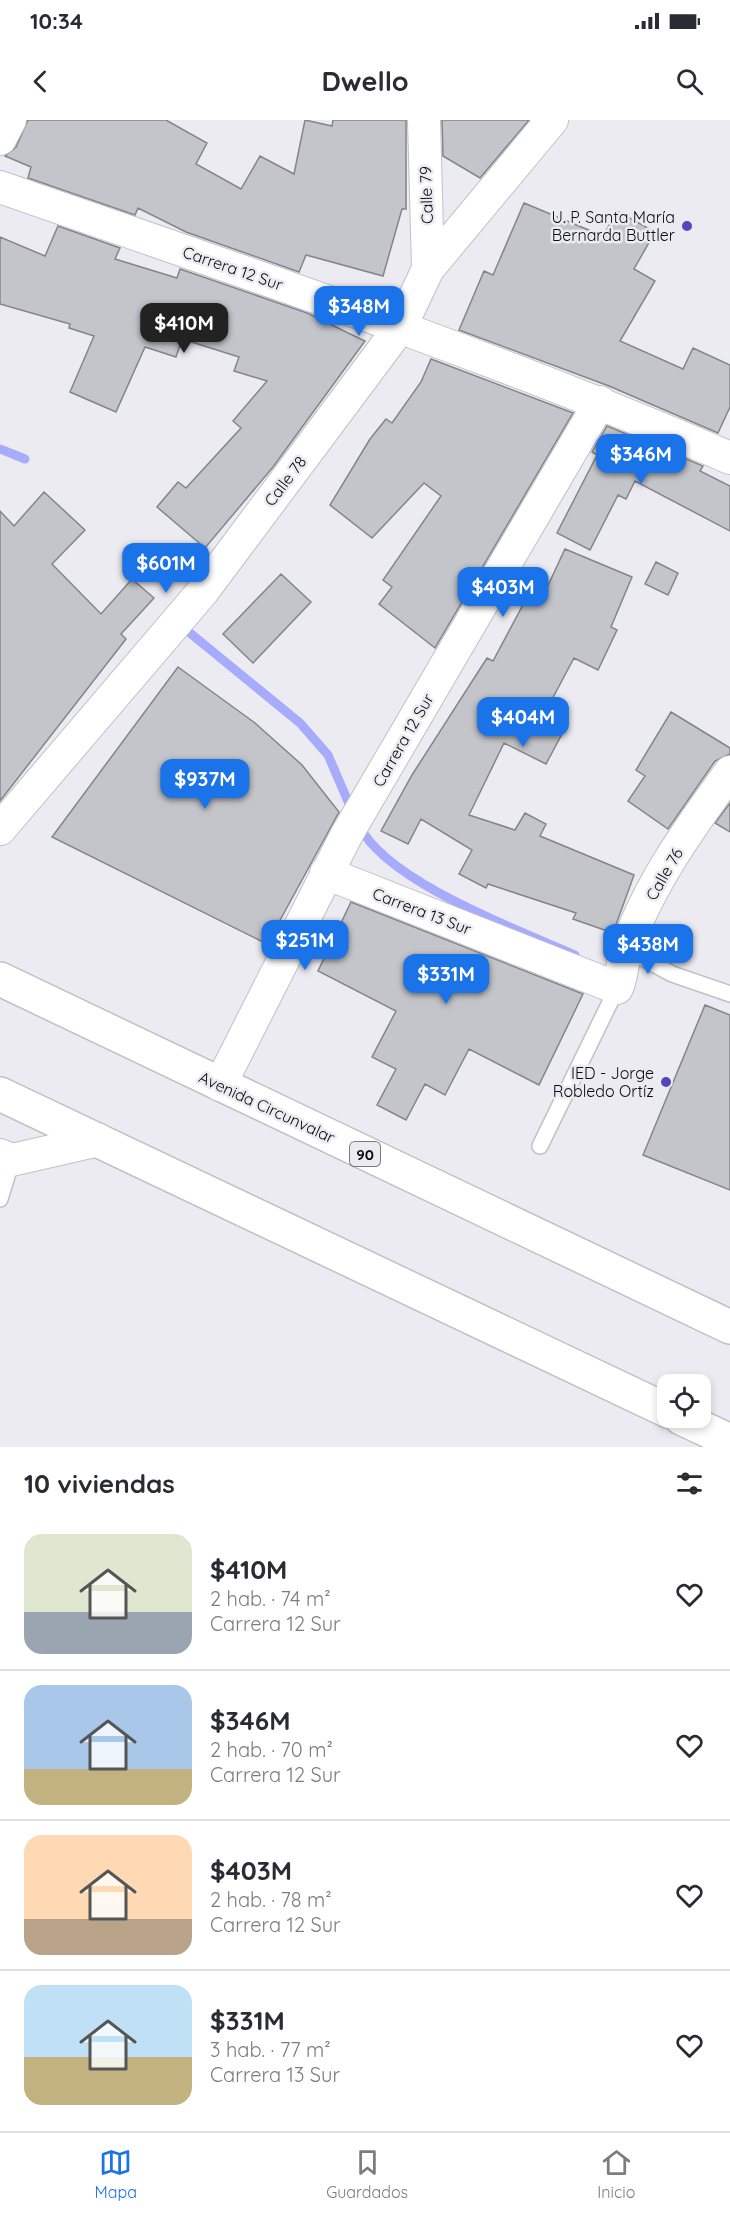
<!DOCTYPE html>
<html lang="es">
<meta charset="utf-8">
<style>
body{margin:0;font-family:Quicksand,sans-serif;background:#f7f7f7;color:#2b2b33;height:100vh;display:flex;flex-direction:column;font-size:22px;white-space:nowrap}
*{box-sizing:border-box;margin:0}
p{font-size:20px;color:#7c7c81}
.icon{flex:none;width:33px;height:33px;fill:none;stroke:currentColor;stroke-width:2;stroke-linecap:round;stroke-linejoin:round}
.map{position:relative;height:1327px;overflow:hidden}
.side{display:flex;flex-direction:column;background:#fff;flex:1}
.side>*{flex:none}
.controls{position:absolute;left:657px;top:1254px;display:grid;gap:12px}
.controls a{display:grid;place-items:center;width:54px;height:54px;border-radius:12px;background:#fff;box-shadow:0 3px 9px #0003;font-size:30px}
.price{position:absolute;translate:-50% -51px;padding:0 14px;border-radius:12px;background:#1a73e8;color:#fff;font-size:20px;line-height:39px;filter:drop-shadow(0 2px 3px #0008)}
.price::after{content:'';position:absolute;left:50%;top:36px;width:18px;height:14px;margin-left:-9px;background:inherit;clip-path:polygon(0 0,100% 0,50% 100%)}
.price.current{background:#222;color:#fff}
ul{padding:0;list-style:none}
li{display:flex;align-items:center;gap:18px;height:150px;padding:0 24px}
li+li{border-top:2px solid #e1e1e2}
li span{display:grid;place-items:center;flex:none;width:168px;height:120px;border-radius:18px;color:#555}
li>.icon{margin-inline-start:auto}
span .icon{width:72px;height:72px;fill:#fffc;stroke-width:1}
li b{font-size:26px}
h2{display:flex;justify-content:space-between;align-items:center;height:72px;padding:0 24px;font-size:26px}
.status{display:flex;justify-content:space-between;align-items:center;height:42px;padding:0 30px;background:#fff;direction:ltr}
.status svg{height:16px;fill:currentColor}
header{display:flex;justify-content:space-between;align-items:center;height:78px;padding:0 24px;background:#fff;font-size:27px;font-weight:700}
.dock{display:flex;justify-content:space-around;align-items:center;height:84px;border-top:2px solid #e1e1e2;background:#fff;font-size:16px;color:#7c7c81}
.dock a{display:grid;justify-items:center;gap:3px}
.dock .current{color:#1a73e8}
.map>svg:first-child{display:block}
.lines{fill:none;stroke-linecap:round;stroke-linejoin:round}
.stream{stroke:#a7abfb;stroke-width:9}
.building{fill:#c4c5ca;stroke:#84858a;stroke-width:1.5}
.lane-casing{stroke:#c0c1c7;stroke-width:18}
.street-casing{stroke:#c0c1c7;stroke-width:34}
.highway-casing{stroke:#c0c1c7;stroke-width:36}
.lane{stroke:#fff;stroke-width:15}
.street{stroke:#fff;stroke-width:32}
.highway{stroke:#fff;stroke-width:33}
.poi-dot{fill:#5247be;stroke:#ebebf1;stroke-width:2}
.labels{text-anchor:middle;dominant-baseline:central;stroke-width:5;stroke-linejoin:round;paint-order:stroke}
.shield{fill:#ebebf1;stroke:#505053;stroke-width:1.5}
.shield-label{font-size:15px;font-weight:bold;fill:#0d0d0f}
.street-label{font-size:16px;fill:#0d0d0f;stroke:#ebebf1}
.poi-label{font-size:16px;fill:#0d0d0f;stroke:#ebebf1;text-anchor:end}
</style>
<div class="status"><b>10:34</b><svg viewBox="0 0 49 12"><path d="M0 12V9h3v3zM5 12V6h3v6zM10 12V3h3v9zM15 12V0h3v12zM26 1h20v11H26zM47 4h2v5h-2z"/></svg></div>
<header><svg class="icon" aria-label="back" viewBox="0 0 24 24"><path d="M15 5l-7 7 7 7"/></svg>Dwello<svg class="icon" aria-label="search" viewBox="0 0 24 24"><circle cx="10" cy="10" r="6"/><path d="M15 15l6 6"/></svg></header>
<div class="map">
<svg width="730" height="1327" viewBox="0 0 730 1327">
<rect width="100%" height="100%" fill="#ebebf1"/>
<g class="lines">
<path class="stream" d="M 0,329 L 25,339
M 190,513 L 300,603 L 328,635 L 353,693
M 359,705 C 385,761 518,810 575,835"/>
</g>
<path class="building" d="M 28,0 L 166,0 L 207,23 L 196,44 L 241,69 L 260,36 L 294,54 L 305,0 L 332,6 L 333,0 L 406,0 L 406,89 L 402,89 L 383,156 L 306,135 L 299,152 L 186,112 L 138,88 L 135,95 L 28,58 L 31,47 L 5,36 L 16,27 Z
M 442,0 L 529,0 L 480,58 L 443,36 Z
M 524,83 L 603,116 L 617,91 L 655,112 L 634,149 L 655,161 L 620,221 L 683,249 L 693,228 L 730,245 L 730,287 L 718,313 L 609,266 L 459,210 L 484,151 L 493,155 Z
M 58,106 L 120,128 L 115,139 L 177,158 L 180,149 L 307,193 L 365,221 L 273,347 L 205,428 L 157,387 L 178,362 L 186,368 L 241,308 L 233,301 L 267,261 L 234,251 L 239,237 L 182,219 L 176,237 L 145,227 L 116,292 L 70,272 L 94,216 L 69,208 L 70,204 L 0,184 L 0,117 L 45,136 Z
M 431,239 L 573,293 L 435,528 L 379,484 L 392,467 L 383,460 L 441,376 L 424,363 L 372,418 L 330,385 L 370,319 L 386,299 L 392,303 L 421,262 Z
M 607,306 L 703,346 L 700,351 L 730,366 L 730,411 L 635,361 L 626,379 L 618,375 L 590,430 L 557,413 L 597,335 L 592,332 Z
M 44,372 L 85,410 L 52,444 L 101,494 L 132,459 L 154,478 L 121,514 L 126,519 L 0,681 L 0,391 L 14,406 Z
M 565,429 L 632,457 L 611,507 L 617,510 L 598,550 L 574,538 L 541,600 L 563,612 L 546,644 L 504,623 L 469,695 L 515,710 L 525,693 L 546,704 L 540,716 L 634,755 L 613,813 L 573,799 L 576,793 L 488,764 L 486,768 L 459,754 L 472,730 L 421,699 L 408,724 L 381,711 L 412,655 L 487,538 L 493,541 L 532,468 L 544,474 Z
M 656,442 L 678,453 L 668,475 L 645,464 Z
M 281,454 L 311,482 L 253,543 L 223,514 Z
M 178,547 L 255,603 L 302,645 L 339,692 L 267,824 L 52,717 Z
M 671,592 L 730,628 L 730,634 L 715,641 L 668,709 L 628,681 L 645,656 L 636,650 Z
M 730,683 L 730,712 L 715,703 Z
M 351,782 L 583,874 L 539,965 L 469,929 L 445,975 L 425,964 L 406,1000 L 377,985 L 396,949 L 372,937 L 396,891 L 318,851 Z
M 705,885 L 730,895 L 730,1070 L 643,1035 Z"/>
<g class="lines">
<defs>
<path id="lane" d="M 626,829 L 672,854 L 730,874
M 540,1026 L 617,868
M 0,1079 L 12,1040"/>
<path id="street" d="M 424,0 L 428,149
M 0,19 L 10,0
M 0,67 C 247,153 490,234 730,338
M 0,709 L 203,471 L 401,206 L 428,149 L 552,0
M 326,753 L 617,868 C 623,854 622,841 627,827 C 649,764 691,706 730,652
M 220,965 L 347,714 L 600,282
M 0,1035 L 12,1040 L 99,1020"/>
<path id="highway" d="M 0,859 L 730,1207
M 0,974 L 668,1291
M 681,1298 L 730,1321"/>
</defs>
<use href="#lane" class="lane-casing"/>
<use href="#street" class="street-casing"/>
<use href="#highway" class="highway-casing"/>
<use href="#lane" class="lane"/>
<use href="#street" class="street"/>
<use href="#highway" class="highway"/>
</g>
<g class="poi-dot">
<circle cx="687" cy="106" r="6"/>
<circle cx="666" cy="962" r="6"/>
</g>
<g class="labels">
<rect class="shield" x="350" y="1022" width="30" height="24" rx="4.5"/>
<g class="shield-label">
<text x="365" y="1034">90</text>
</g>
<g class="street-label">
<text transform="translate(426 75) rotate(-92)">Calle 79</text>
<text transform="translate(233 148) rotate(19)">Carrera 12 Sur</text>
<text transform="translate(285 361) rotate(-53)">Calle 78</text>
<text transform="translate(403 620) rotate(-60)">Carrera 12 Sur</text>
<text transform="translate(664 754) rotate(-60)">Calle 76</text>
<text transform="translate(422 791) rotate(21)">Carrera 13 Sur</text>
<text transform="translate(267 987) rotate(25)">Avenida Circunvalar</text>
</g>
<g class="poi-label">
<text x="675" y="97">U. P. Santa María<tspan x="675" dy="18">Bernarda Buttler</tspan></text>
<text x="654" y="953">IED - Jorge<tspan x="654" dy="18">Robledo Ortíz</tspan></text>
</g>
</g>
</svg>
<div class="controls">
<a><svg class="icon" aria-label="locate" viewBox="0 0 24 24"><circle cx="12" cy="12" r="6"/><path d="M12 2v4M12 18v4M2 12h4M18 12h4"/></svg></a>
</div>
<b class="price" style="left:359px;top:217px">$348M</b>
<b class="price current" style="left:184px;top:234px">$410M</b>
<b class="price" style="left:641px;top:365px">$346M</b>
<b class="price" style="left:166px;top:474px">$601M</b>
<b class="price" style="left:503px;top:498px">$403M</b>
<b class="price" style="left:523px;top:628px">$404M</b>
<b class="price" style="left:205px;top:690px">$937M</b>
<b class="price" style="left:305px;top:851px">$251M</b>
<b class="price" style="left:648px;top:855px">$438M</b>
<b class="price" style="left:446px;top:885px">$331M</b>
</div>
<section class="side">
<h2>10 viviendas<svg class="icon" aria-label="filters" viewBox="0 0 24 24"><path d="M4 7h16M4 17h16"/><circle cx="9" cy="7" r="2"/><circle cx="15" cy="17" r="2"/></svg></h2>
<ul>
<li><span style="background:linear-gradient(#dfe7d0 65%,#9aa5b1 0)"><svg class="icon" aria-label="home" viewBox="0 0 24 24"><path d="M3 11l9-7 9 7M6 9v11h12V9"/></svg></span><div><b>$410M</b><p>2 hab. · 74 m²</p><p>Carrera 12 Sur</p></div><svg class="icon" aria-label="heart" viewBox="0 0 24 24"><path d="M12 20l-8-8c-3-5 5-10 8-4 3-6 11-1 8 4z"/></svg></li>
<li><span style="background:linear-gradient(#a9c7e8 70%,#c2b280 0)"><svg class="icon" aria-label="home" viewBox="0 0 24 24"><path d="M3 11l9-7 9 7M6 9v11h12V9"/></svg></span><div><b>$346M</b><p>2 hab. · 70 m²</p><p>Carrera 12 Sur</p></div><svg class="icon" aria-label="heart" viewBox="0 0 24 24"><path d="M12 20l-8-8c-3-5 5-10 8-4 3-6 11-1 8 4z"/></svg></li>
<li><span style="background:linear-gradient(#ffd9b3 70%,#b9a48a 0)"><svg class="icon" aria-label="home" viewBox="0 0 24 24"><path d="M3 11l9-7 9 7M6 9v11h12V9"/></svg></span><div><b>$403M</b><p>2 hab. · 78 m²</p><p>Carrera 12 Sur</p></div><svg class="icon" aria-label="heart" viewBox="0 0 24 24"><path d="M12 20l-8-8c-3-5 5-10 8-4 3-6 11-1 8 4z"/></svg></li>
<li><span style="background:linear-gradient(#bfe0f5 60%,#c2b280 0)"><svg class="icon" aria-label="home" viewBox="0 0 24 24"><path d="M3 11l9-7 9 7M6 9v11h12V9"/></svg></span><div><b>$331M</b><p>3 hab. · 77 m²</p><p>Carrera 13 Sur</p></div><svg class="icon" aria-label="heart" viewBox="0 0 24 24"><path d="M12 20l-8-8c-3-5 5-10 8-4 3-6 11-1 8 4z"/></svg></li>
</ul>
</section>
<nav class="dock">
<a class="current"><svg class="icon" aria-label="map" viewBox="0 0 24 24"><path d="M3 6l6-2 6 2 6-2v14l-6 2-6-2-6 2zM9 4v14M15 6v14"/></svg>Mapa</a>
<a><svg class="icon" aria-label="saved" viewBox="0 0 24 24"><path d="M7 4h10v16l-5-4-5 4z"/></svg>Guardados</a>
<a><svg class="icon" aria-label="home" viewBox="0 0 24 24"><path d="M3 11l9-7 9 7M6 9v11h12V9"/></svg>Inicio</a>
</nav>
